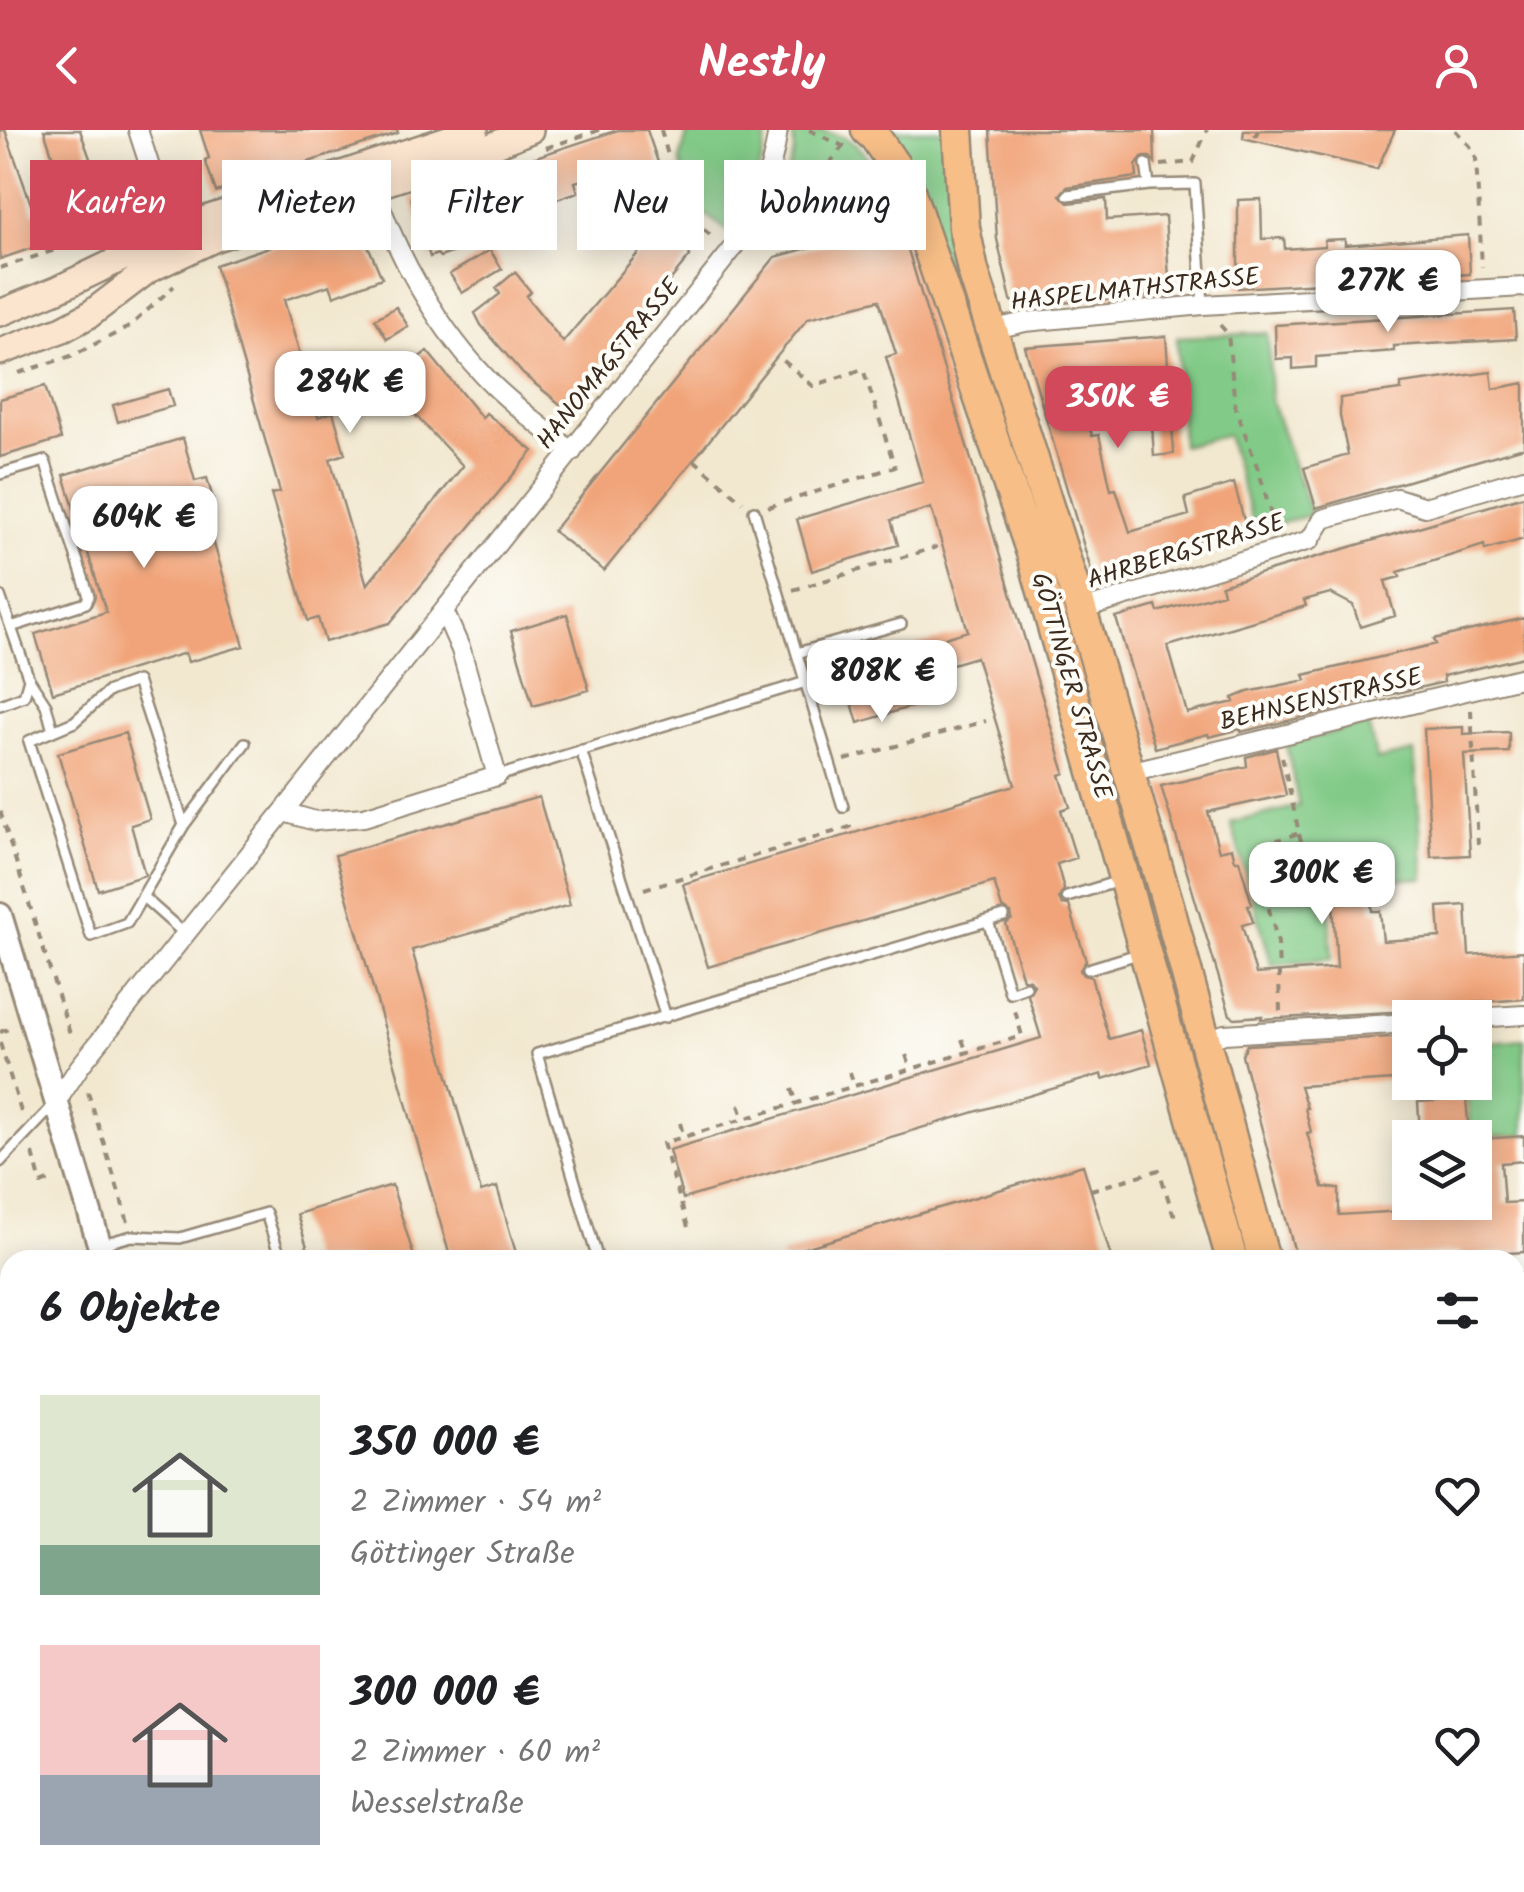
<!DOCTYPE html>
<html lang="de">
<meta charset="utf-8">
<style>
body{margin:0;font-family:Kalam,sans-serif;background:#f2f2f2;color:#202124;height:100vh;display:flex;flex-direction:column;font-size:38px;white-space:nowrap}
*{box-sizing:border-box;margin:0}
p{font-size:32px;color:#757577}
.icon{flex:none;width:55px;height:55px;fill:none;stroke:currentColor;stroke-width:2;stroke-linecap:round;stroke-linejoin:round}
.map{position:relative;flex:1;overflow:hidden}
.drawer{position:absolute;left:0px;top:1120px;width:1525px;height:642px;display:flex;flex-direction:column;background:#fff;border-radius:30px 30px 0 0;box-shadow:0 5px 25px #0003}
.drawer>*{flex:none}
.top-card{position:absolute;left:30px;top:30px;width:1000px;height:90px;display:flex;gap:20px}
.controls{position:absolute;left:1392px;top:870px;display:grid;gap:20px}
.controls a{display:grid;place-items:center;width:100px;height:100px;border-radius:0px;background:#fff;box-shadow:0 5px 25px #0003;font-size:50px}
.price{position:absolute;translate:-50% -85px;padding:0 22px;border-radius:20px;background:#fff;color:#222;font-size:32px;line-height:65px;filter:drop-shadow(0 2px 5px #0008)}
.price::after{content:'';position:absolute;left:50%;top:60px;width:30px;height:22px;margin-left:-15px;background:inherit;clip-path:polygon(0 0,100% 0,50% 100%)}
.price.active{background:#d1495b;color:#fff}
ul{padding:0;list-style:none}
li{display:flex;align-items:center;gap:30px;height:250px;padding:0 40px}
li span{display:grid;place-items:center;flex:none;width:280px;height:200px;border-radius:0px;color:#555}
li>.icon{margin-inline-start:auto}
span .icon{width:120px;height:120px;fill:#fffc;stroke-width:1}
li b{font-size:42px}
h2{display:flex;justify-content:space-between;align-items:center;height:120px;padding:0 40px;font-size:42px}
.tag{padding:0 35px;border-radius:0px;background:#fff;box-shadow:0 5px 25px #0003;font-size:35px;line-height:90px}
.tag.active{background:#d1495b;color:#fff}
header{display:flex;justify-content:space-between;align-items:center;height:130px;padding:0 40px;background:#d1495b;color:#fff;font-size:45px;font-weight:600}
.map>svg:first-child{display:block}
.green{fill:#82ca87;stroke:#5e7a52;stroke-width:2.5}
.building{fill:#f1a479}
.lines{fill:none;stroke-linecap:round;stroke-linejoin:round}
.service-casing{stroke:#968977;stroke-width:14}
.minor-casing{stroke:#968977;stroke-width:22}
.tertiary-casing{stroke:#968977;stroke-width:28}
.secondary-casing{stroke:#968977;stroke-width:30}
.primary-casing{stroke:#968977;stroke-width:35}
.path{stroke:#968977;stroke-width:4;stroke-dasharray:8 8;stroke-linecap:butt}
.service{stroke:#fff;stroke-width:9}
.minor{stroke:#fff;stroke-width:18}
.tertiary{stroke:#fff;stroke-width:22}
.secondary{stroke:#fce5cf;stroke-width:25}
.primary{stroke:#f7be87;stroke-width:30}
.labels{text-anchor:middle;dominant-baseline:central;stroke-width:8;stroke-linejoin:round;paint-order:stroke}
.street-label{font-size:25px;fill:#3b2a1e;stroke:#fdfcf7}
</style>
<header><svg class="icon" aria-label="back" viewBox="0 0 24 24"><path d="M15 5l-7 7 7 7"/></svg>Nestly<svg class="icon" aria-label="person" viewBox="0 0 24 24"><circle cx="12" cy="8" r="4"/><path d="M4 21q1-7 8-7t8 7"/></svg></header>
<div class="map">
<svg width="1524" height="1762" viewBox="0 0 1524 1762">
<rect width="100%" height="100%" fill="#fdfcf7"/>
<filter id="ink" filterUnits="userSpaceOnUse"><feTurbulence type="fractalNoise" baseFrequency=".01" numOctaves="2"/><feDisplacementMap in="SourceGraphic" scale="20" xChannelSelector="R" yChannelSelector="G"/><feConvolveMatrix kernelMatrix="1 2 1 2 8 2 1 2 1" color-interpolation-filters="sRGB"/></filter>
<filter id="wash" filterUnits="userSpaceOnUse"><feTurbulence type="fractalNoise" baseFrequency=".0048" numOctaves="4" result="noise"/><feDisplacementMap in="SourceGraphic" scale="40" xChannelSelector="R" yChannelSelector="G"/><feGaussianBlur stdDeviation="2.25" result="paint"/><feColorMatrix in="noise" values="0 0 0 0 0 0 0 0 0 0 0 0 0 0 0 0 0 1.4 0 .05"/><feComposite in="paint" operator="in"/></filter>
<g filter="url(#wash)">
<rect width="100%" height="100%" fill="#f2e8d0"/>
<path class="green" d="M 688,0 L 767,0 C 764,37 750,71 731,103 L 693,76 L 680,31 Z
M 793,0 C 860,0 862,19 896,71 L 768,102 L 794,23 Z
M 880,0 L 945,0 L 958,132 L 947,136 Z
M 1268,203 L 1271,270 L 1311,385 L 1255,400 L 1227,305 L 1182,316 L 1177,207 Z
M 1368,594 L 1377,630 L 1414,622 L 1424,748 L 1328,752 L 1332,829 L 1272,835 L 1231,693 L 1299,676 L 1286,614 Z
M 1488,903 L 1489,912 L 1524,909 L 1524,1006 L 1470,1007 L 1466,953 L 1475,952 L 1475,904 Z
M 1515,1305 L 1524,1305 L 1524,1419 L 1515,1420 Z"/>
<g id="blocks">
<path class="building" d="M 0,0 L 5,0 L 34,83 L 68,72 L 44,0 L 80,0 L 112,91 L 0,129 Z
M 200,0 L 397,0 L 398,3 L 216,62 L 205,30 L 209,28 Z
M 618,0 L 647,0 L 690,126 L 601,235 L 579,266 L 565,278 L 523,244 L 481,195 L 475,183 L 500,164 L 496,158 L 515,142 L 531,162 L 526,166 L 563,212 L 671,84 L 628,98 L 610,41 L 575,52 L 578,62 L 476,96 L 485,111 L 440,127 L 437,124 L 430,127 L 411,68 Z
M 990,0 L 1154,0 L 1155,33 L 1150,27 L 1142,27 L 1136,36 L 1137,47 L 1067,57 L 1060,65 L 1068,73 L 1106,69 L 1107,90 L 1165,86 L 1170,165 L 1018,176 L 1011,170 L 997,109 Z
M 1244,0 L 1395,0 L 1377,39 L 1243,8 Z
M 1261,69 L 1262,109 L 1284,108 L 1285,119 L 1325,116 L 1324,110 L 1345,109 L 1345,115 L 1468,105 L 1470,144 L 1238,158 L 1238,70 Z
M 356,88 L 382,148 L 334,166 L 330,155 L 284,170 L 318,287 L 333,282 L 345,324 L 330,329 L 367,455 L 463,336 L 386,254 L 427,221 L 482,288 L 486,283 L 533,321 L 390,493 L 325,512 L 318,488 L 308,491 L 271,364 L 280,362 L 215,135 Z
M 900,93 L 1065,643 L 1060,645 L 1070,677 L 1061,680 L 1076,728 L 1057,734 L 1064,759 L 1059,768 L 1062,774 L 1069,775 L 1086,831 L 1080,840 L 1083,845 L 1091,847 L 1109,909 L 1141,900 L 1151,934 L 1103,949 L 1102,944 L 683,1069 L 669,1020 L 1041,908 L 1028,865 L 1034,855 L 1030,850 L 1023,849 L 1006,794 L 1012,789 L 1011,783 L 1002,778 L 994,752 L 708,837 L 683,754 L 1015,655 L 976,527 L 935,539 L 943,567 L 858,593 L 842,539 L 968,501 L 931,378 L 891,390 L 898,415 L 812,441 L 797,389 L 923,352 L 886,227 L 896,224 L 879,170 L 808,188 L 604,441 L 553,401 L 775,127 Z
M 490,120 L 502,139 L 462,163 L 450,144 Z
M 396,177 L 408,196 L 387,209 L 375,189 Z
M 1514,180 L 1516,209 L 1394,216 L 1394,221 L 1316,227 L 1316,237 L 1293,239 L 1293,228 L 1276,229 L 1275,195 Z
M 1166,206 L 1174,324 L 1154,326 L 1149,251 L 1129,253 L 1128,246 L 1107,248 L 1078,256 L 1092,306 L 1099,305 L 1111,360 L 1116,359 L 1130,402 L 1189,385 L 1185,368 L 1234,353 L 1245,394 L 1176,417 L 1177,422 L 1093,447 L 1025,217 Z
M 1491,242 L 1493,259 L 1524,253 L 1524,317 L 1316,378 L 1304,338 L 1348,325 L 1340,286 L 1340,268 L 1401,260 L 1401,254 Z
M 45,256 L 61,309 L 0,327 L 0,269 Z
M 168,259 L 173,276 L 118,292 L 113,275 Z
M 183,308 L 195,351 L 207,348 L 213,369 L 202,373 L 244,516 L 188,532 L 185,523 L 53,563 L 35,504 L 106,482 L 64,345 Z
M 1524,366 L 1524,409 L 1485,420 L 1484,415 L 1398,442 L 1400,447 L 1385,451 L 1395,486 L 1360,497 L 1353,475 L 1330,463 L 1304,470 L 1306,476 L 1168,516 L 1187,583 L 1234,572 L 1233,568 L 1248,562 L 1306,550 L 1304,545 L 1436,514 L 1434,509 L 1524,488 L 1524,527 L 1443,546 L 1444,552 L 1341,576 L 1341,578 L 1241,602 L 1241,599 L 1209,607 L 1208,604 L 1155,618 L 1116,488 L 1156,476 L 1158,482 L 1223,463 L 1221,455 Z
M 567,484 L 589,560 L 533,576 L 511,501 Z
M 1463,597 L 1463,604 L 1509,602 L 1509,622 L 1464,624 L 1470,725 L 1431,727 L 1424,599 Z
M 125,603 L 150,689 L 131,695 L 145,745 L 98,760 L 58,623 Z
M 1276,619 L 1286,665 L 1208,682 L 1219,721 L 1232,718 L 1235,730 L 1239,730 L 1252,774 L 1248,775 L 1253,792 L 1242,795 L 1256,844 L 1337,838 L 1332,759 L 1370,756 L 1372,781 L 1380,781 L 1383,811 L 1440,807 L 1438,777 L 1466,775 L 1469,825 L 1524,821 L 1524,869 L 1410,878 L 1410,881 L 1261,889 L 1262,886 L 1235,888 L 1230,885 L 1161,656 L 1247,636 L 1246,627 Z
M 539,667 L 570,775 L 412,820 L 481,1062 L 497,1057 L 518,1130 L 451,1130 L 335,725 Z
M 1410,906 L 1410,949 L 1300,956 L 1307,978 L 1305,978 L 1311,1002 L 1307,1003 L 1323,1057 L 1339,1059 L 1339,1085 L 1485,1076 L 1480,1009 L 1524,1006 L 1524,1031 L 1501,1033 L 1504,1073 L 1524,1072 L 1524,1122 L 1461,1126 L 1461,1122 L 1368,1130 L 1297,1130 L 1242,925 L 1247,915 Z
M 1466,969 L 1469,1003 L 1420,1003 L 1418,972 Z
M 1083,1035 L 1112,1130 L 782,1130 L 781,1125 Z
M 392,1055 L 414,1127 L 404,1130 L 311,1130 L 297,1084 Z"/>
</g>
</g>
<g filter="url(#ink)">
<use href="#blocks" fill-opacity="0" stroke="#968977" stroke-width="2.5"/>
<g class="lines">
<defs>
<path id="service" d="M 1146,34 L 1149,55 L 1195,54 L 1203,175
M 1068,65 L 1149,55
M 0,344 L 45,331 L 89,466 L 86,473 L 11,497
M 754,381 L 843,677
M 0,466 L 29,549 L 24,566 L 0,575
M 797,523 L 901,494
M 29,549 L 46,575 L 53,601
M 581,620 L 666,887
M 498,646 L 806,552
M 184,695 L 137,551 L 109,561 L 74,592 L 29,611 L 91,806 L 127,793 L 184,695 L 245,613
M 143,767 L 186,805
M 1067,767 L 1119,751
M 988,791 L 1010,863 L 1026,857
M 1088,839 L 1138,824
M 0,1032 L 53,976
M 102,1114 L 132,1106 L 180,1108 L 266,1083 L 281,1130
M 598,1130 L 537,924 L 1004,786
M 20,1752 L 66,1758 L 72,1762
M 0,1757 L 19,1752"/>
<path id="minor" d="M 138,0 L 171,102
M 371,49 C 395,124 438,200 494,256 C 518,279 546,300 572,322
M 991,200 L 1025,192 L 1203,175 L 1524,157
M 1081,480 L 1310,410 L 1323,389 L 1397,368 L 1425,377 L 1524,348
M 1129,642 L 1524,547
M 284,682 L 315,691 L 364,687 L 497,646 L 461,520 L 444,481
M 1475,888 L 1524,885
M 1205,911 L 1224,904 L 1410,893
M 55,974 L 80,936 L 731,121 C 755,83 772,45 778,0
M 1515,1154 L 1524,1153
M 776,1752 L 779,1762
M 1440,1762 L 1460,1758 L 1508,1761"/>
<path id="tertiary" d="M 0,785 L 104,1130
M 291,1752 L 293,1762"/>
<path id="secondary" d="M 0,183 L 58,159 L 200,91 L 475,0
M 0,222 L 63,199 L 89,185 L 148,140 L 216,108 L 473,24 L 530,0"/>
<path id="primary" d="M 867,0 L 875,7 L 907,54 L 1033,426 L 1232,1130
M 958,0 L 964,98 L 973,141 L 1081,480 L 1169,778 L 1264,1130
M 1419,1752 L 1422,1762
M 1458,1752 L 1461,1762"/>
</defs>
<use href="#service" class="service-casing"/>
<use href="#minor" class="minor-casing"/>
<use href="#tertiary" class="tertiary-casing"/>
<use href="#secondary" class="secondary-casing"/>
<use href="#primary" class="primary-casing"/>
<path class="path" d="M 661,0 L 684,83 L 716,110
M 809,0 L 845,17
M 1455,0 L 1470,16 L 1476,28 L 1482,137
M 1255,7 L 1258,0
M 546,18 L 599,0
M 1161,35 L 1193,32 L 1207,0
M 756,116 L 768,113 L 843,16
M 0,138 L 129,96
M 1220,195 L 1228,204 L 1235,276 L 1260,345 L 1275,400
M 19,243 L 71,226 L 129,197 L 174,156
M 694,330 L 743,372
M 768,377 L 895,337 L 863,239 L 813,256 L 778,226
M 793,460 L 937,417
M 1471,580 L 1478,715
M 845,630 L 986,591
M 0,681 L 72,910
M 1283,728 L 1304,721 L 1299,704
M 644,759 L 850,697 L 848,691
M 1280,881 L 1278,813 L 1263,757 L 1283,728 L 1278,710 L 1299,703 L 1282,626
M 0,902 L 11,898
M 962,909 L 967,923
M 0,913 L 22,985
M 906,925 L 911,939
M 850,942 L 854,956
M 792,959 L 797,973
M 88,962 L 128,1092
M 739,975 L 744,989
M 680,993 L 684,1007
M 33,1023 L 41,1054 L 54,1049
M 1091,1060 L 1159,1040 L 1173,1084 L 1182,1081
M 688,1097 L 663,1013 L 1022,906 L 1014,877
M 1515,1446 L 1524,1445
M 1515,1625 L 1524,1653
M 324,1752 L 327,1762
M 807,1752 L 809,1762
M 1299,1762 L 1332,1752"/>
<use href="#service" class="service"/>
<use href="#minor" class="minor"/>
<use href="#tertiary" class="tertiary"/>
<use href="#secondary" class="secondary"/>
<use href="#primary" class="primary"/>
</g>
</g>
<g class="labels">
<g class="street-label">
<text transform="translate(1135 160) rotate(-6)">HASPELMATHSTRASSE</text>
<text transform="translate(609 234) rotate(-51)">HANOMAGSTRASSE</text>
<text transform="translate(1186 422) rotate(-17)">AHRBERGSTRASSE</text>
<text transform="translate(1071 556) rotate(74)">GÖTTINGER STRASSE</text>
<text transform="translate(1321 570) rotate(-13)">BEHNSENSTRASSE</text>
</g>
</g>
</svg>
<div class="controls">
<a><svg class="icon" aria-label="locate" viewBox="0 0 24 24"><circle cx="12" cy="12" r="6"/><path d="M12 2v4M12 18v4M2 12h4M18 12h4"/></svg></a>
<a><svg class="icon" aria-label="layers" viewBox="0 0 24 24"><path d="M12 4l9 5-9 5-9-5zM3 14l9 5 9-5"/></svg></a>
</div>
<b class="price" style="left:1388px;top:205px">277K €</b>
<b class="price" style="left:350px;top:306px">284K €</b>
<b class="price active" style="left:1118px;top:321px">350K €</b>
<b class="price" style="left:144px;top:441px">604K €</b>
<b class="price" style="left:882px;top:595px">808K €</b>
<b class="price" style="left:1322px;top:797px">300K €</b>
<div class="top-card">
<a class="tag active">Kaufen</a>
<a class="tag">Mieten</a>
<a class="tag">Filter</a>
<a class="tag">Neu</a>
<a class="tag">Wohnung</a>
</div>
<section class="drawer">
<h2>6 Objekte<svg class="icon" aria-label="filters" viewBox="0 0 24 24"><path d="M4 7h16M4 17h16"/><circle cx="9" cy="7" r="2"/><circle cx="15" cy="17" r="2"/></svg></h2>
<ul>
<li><span style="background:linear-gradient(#dfe7d0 75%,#7fa58c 0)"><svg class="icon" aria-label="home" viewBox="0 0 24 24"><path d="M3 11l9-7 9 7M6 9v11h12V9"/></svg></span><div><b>350 000 €</b><p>2 Zimmer · 54 m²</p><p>Göttinger Straße</p></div><svg class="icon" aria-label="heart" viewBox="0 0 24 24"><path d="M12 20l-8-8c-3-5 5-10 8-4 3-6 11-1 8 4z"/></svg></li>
<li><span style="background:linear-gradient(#f6c9c9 65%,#9aa5b1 0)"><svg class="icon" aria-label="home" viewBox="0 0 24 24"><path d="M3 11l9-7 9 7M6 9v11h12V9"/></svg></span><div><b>300 000 €</b><p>2 Zimmer · 60 m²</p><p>Wesselstraße</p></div><svg class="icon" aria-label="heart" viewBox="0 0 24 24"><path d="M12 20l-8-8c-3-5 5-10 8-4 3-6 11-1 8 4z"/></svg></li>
</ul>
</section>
</div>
